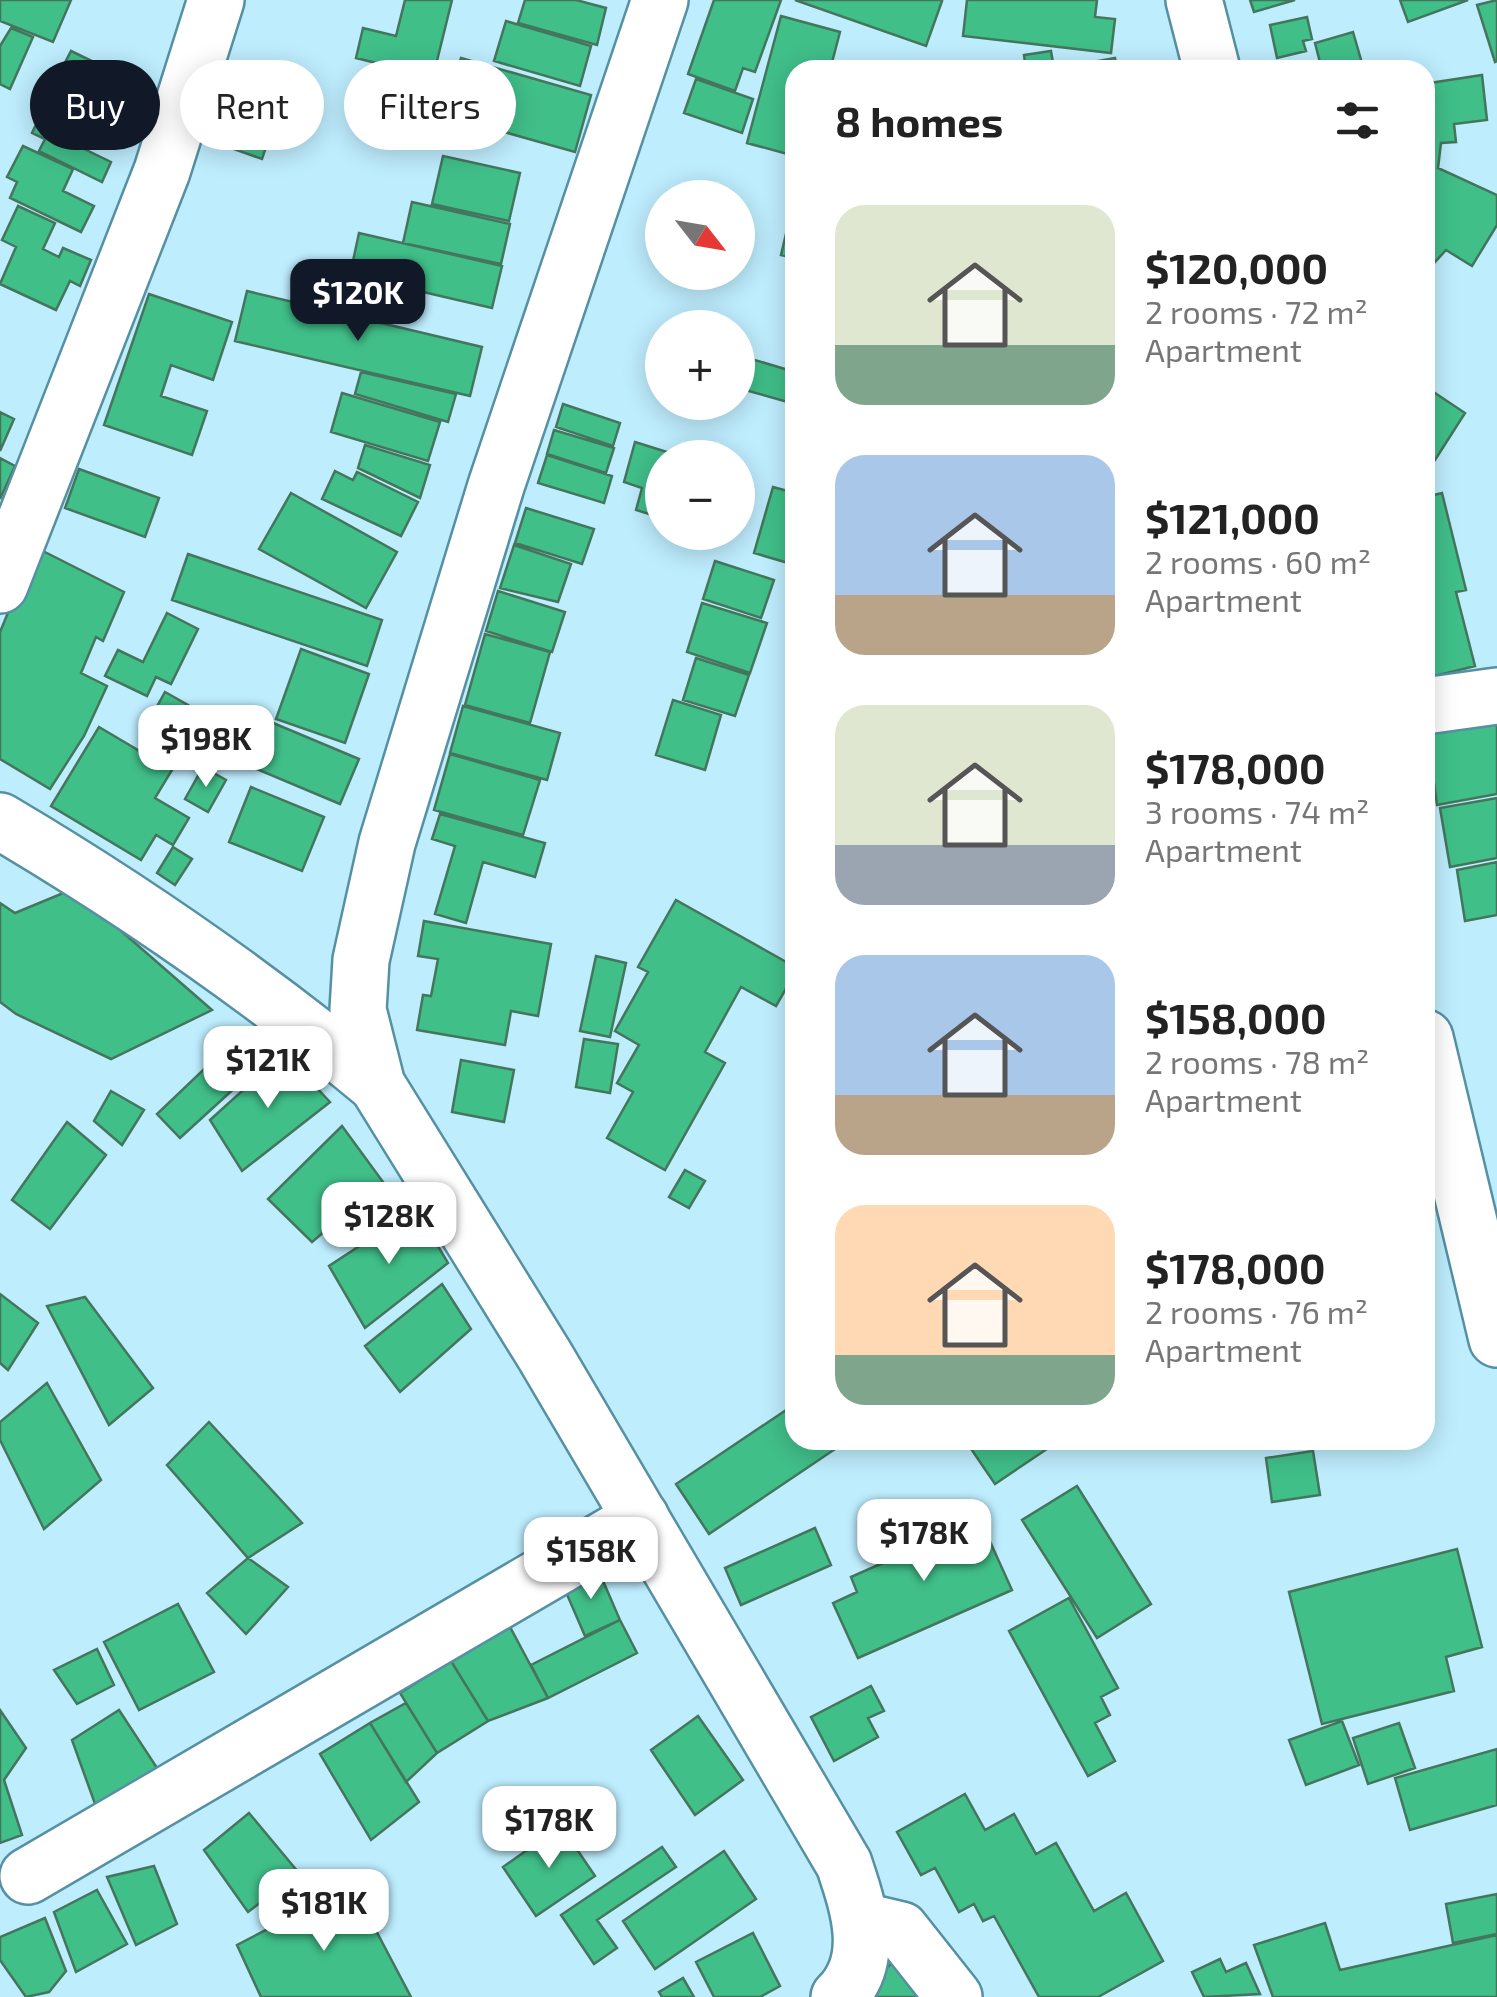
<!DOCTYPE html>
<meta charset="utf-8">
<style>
body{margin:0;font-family:"Exo 2",sans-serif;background:#f2f2f2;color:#222;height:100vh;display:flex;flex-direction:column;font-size:38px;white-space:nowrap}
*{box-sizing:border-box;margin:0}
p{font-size:32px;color:#767676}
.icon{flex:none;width:55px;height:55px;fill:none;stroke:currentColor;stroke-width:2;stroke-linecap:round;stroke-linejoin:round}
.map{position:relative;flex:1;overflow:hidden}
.sheet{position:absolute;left:785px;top:60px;width:650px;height:1390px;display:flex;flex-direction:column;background:#fff;border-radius:30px;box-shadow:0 5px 25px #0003}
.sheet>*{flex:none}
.hud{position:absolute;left:30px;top:60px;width:605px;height:90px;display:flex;gap:20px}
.needle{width:65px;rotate:121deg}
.controls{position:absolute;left:645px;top:180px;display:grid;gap:20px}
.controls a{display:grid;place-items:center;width:110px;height:110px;border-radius:50%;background:#fff;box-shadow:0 5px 25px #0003;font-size:50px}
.price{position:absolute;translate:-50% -85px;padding:0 22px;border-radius:20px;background:#fff;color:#222;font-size:32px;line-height:65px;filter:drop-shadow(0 2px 5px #0008)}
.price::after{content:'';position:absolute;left:50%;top:60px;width:30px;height:22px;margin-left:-15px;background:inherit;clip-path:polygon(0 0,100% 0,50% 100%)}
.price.active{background:#111827;color:#fff}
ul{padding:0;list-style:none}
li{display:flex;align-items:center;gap:30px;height:250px;padding:0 50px}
li span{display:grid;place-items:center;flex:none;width:280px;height:200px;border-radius:30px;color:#555}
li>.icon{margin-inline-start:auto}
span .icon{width:120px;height:120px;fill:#fffc;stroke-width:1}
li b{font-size:42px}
h2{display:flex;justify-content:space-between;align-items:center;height:120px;padding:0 50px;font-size:42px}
.tag{padding:0 35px;border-radius:45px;background:#fff;box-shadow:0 5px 25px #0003;font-size:35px;line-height:90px}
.tag.active{background:#111827;color:#fff}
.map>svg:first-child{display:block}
.building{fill:#40bf89;stroke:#44765d;stroke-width:2.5}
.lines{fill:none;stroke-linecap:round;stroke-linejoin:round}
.minor-casing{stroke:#5690a3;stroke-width:60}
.secondary-casing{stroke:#5690a3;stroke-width:60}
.minor{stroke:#fff;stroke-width:55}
.secondary{stroke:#fff;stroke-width:55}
</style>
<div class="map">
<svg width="1497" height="1997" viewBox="0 0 1497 1997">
<rect width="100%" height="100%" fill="#beedfe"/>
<path class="building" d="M 0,0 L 71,0 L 53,42 L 0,21 Z
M 405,0 L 452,0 L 433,77 L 356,58 L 363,28 L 396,36 Z
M 525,0 L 576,0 L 606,8 L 597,45 L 518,23 Z
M 714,0 L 781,0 L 755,72 L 743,68 L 735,91 L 688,74 Z
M 795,0 L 940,0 L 942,1 L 926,46 Z
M 967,0 L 1097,0 L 1095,17 L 1115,19 L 1111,53 L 963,36 Z
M 1250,0 L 1295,0 L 1254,12 Z
M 1400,0 L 1468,0 L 1408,22 Z
M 1497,0 L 1497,61 L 1495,62 L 1477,5 Z
M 781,16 L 840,32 L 830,70 L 795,70 L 795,156 L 747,143 Z
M 1307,17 L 1312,39 L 1303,41 L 1306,51 L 1277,58 L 1270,25 Z
M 506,21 L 591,46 L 580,86 L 494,61 Z
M 11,28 L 33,37 L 10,89 L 0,84 L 0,46 Z
M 1353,32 L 1364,70 L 1322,70 L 1315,43 Z
M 71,51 L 119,74 L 95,124 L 46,100 Z
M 1051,51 L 1054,69 L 1115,58 L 1117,70 L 1026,70 L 1024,55 Z
M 461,58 L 591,95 L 575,152 L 444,115 Z
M 1482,75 L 1487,120 L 1454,124 L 1456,142 L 1441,143 L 1438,168 L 1497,195 L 1497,225 L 1472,266 L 1446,250 L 1425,273 L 1425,88 L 1430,83 Z
M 696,79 L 753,99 L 742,133 L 684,113 Z
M 216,93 L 277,115 L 262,159 L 200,137 Z
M 47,102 L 86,121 L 74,144 L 111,162 L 102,182 L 39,151 L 45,139 L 32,133 Z
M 23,146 L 73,169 L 63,191 L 94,206 L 81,232 L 10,198 L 17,182 L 7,177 Z
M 443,156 L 520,173 L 509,221 L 432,204 Z
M 412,202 L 510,224 L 501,264 L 403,243 Z
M 18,206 L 55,223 L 43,249 L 59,257 L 63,248 L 91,260 L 80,286 L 70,281 L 56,310 L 0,284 L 16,247 L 2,240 Z
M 789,221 L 795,223 L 795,258 L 781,255 Z
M 359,233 L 502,266 L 492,308 L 350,275 Z
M 247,291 L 482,347 L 470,396 L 235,341 Z
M 149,294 L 232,322 L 213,380 L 171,365 L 161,396 L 207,411 L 192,455 L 104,425 Z
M 738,355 L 795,372 L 795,404 L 738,388 Z
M 361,372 L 456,394 L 448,422 L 355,394 Z
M 342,393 L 440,422 L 428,461 L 331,432 Z
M 1435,393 L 1465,413 L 1435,460 L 1425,453 L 1425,408 Z
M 563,404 L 620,423 L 613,446 L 556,427 Z
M 0,412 L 14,419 L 0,451 Z
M 554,430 L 614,448 L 606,473 L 547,454 Z
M 635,442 L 686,458 L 662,458 L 662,518 L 636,510 L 642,488 L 624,482 Z
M 365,445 L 430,465 L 420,498 L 358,468 Z
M 547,455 L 612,476 L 604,503 L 538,483 Z
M 0,458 L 15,466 L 0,499 Z
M 79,469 L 159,498 L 145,537 L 65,508 Z
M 335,471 L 353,480 L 357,472 L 418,502 L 401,536 L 322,499 Z
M 773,487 L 795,493 L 795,565 L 754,553 Z
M 291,493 L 397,552 L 366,608 L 259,549 Z
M 1442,493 L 1466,590 L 1456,592 L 1475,666 L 1431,677 L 1425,654 L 1425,497 Z
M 526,508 L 594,529 L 582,564 L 515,543 Z
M 514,545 L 571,564 L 558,602 L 500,588 Z
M 35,547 L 124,592 L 103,641 L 96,637 L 81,673 L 107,686 L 84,736 L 50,789 L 0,759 L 0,632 Z
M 188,554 L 382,620 L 367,666 L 172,600 Z
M 715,561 L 774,580 L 761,618 L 703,599 Z
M 498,591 L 565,612 L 552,652 L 486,631 Z
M 702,603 L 767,623 L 750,673 L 687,652 Z
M 167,613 L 198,629 L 171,684 L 156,677 L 147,696 L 105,676 L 118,650 L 143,662 Z
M 485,634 L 550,652 L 530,723 L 465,705 Z
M 301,649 L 369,674 L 345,743 L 276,719 Z
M 696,658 L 749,675 L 735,716 L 683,700 Z
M 165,692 L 188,705 L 167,741 L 145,728 Z
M 673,700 L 721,715 L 705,770 L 656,755 Z
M 1497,704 L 1497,794 L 1437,805 L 1425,717 Z
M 463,706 L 560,733 L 547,780 L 450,753 Z
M 266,720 L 359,759 L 340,804 L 247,765 Z
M 99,727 L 143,753 L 149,743 L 178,760 L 155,798 L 189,818 L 173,845 L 156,835 L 141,860 L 51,806 Z
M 450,754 L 540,780 L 523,835 L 434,810 Z
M 203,767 L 226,780 L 208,812 L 185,799 Z
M 251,787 L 324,817 L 302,871 L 229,842 Z
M 1497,798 L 1497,858 L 1450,867 L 1440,808 Z
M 440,814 L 545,843 L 535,877 L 483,862 L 466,923 L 435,914 L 455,846 L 432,839 Z
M 173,847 L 192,859 L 175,885 L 157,873 Z
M 1497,862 L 1497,915 L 1465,921 L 1457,870 Z
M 73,889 L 212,1010 L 111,1059 L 16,1014 L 0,1002 L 0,903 L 15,913 Z
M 676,900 L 795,967 L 795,973 L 776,1006 L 741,987 L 705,1052 L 725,1063 L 665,1170 L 607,1138 L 633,1092 L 617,1083 L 639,1045 L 615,1031 L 648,972 L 638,967 Z
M 424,921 L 551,944 L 538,1016 L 511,1011 L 505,1045 L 417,1030 L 423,995 L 431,996 L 438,959 L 418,956 Z
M 596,956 L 626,963 L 610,1037 L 580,1031 Z
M 244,1031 L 274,1052 L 180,1138 L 157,1114 Z
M 584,1039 L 618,1044 L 610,1093 L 576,1087 Z
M 284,1053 L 330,1102 L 242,1171 L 210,1120 Z
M 461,1060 L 514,1070 L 504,1122 L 452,1112 Z
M 111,1091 L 144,1110 L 122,1145 L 94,1121 Z
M 67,1122 L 106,1155 L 50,1229 L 12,1200 Z
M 342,1126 L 383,1182 L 312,1242 L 268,1199 Z
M 685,1170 L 705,1181 L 689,1208 L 669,1197 Z
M 416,1209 L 448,1263 L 365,1328 L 329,1266 Z
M 442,1284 L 471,1329 L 400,1392 L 365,1346 Z
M 0,1294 L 38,1323 L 8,1370 L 0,1363 Z
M 85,1297 L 153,1388 L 109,1425 L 47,1306 Z
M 47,1383 L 101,1480 L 44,1529 L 0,1440 L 0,1422 Z
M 795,1404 L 795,1440 L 847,1441 L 709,1534 L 676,1484 Z
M 209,1422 L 302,1523 L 248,1558 L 167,1465 Z
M 965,1440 L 1041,1440 L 1047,1449 L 995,1484 Z
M 1313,1451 L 1320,1495 L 1272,1502 L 1266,1458 Z
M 1077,1486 L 1151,1604 L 1097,1638 L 1022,1520 Z
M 973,1504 L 1012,1590 L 858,1658 L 833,1603 L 857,1592 L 851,1577 L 928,1543 L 922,1527 Z
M 815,1528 L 831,1565 L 741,1605 L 725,1568 Z
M 1457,1549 L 1482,1647 L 1446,1657 L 1454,1691 L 1322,1724 L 1289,1592 Z
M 248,1558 L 288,1587 L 246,1634 L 207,1593 Z
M 597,1567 L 620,1620 L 585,1636 L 562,1583 Z
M 1069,1598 L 1118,1688 L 1101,1697 L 1110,1715 L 1095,1723 L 1115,1761 L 1088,1776 L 1009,1631 Z
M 178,1604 L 214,1672 L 139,1710 L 104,1642 Z
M 620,1620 L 637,1653 L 548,1698 L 531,1665 Z
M 509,1625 L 548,1698 L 488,1721 L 451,1661 Z
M 97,1649 L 114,1685 L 77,1704 L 54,1670 Z
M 451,1661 L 488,1721 L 437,1753 L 400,1693 Z
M 871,1686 L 884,1711 L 868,1718 L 878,1737 L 834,1761 L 811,1717 Z
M 406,1703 L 437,1753 L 406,1782 L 370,1723 Z
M 0,1710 L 26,1748 L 4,1780 L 22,1835 L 0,1843 Z
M 119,1710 L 163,1777 L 99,1815 L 72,1740 Z
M 698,1716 L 743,1780 L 695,1815 L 651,1750 Z
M 1342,1721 L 1359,1765 L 1306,1785 L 1289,1740 Z
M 370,1723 L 419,1802 L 371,1840 L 320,1754 Z
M 1399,1723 L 1415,1768 L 1368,1784 L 1353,1738 Z
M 1497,1749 L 1497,1805 L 1410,1830 L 1395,1778 Z
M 965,1794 L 985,1830 L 1014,1814 L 1036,1854 L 1056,1843 L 1094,1911 L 1126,1893 L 1163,1961 L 1098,1997 L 1039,1997 L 994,1916 L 983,1921 L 974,1904 L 959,1912 L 935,1868 L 921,1875 L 897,1832 Z
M 249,1813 L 299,1873 L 248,1912 L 204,1850 Z
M 561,1826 L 595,1876 L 536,1916 L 503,1867 Z
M 662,1847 L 676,1867 L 597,1920 L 617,1948 L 594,1964 L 561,1915 Z
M 724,1851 L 756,1899 L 655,1969 L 623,1921 Z
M 154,1866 L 177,1924 L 136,1945 L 107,1877 Z
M 352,1885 L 411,1997 L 261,1997 L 237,1945 Z
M 97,1890 L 127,1944 L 76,1972 L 54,1912 Z
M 1497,1894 L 1497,1934 L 1453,1943 L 1446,1904 Z
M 45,1918 L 66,1971 L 49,1992 L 26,1997 L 0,1960 L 0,1937 Z
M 1325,1923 L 1340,1970 L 1497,1935 L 1497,1997 L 1273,1997 L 1254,1945 Z
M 753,1933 L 780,1986 L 760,1997 L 714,1997 L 696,1962 Z
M 899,1959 L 925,1997 L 844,1997 Z
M 1220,1959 L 1226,1972 L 1246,1963 L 1260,1994 L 1204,1997 L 1192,1972 Z
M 683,1978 L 694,1997 L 662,1997 L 659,1992 Z"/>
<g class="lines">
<defs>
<path id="minor" d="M 0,585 L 162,171 L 216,0
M 1425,706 L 1497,696
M 0,821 C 132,899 259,987 377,1085
M 28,1876 L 641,1518
M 863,1921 L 901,1930 L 954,1997"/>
<path id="secondary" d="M 660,0 L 496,486 L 387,843 L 361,960 L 358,1010 L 377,1085 L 545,1356 L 844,1864 C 858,1906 877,1960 839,1997
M 1194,0 L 1212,70
M 1425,1038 L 1497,1339"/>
</defs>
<use href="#minor" class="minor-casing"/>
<use href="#secondary" class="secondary-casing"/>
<use href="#minor" class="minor"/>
<use href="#secondary" class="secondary"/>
</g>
</svg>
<div class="controls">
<a><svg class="needle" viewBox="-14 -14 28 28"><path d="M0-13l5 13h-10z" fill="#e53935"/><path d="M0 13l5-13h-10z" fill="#767676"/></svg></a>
<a>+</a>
<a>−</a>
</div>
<b class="price active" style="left:358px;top:344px">$120K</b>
<b class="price" style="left:206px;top:790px">$198K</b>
<b class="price" style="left:268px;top:1111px">$121K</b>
<b class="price" style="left:389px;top:1267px">$128K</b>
<b class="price" style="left:924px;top:1584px">$178K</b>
<b class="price" style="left:591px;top:1602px">$158K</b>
<b class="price" style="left:549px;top:1871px">$178K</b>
<b class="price" style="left:324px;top:1954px">$181K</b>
<div class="hud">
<a class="tag active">Buy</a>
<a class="tag">Rent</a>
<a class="tag">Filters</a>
</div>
<section class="sheet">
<h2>8 homes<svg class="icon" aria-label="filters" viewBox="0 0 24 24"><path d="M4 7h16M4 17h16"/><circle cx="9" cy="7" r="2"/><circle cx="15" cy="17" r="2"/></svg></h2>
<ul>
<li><span style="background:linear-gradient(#dfe7d0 70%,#7fa58c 0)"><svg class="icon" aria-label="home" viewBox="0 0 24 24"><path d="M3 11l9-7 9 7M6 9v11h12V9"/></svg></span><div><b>$120,000</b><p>2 rooms · 72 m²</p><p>Apartment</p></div></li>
<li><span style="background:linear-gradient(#a9c7e8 70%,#b9a48a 0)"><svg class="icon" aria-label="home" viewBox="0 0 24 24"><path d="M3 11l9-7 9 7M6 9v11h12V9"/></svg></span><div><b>$121,000</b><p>2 rooms · 60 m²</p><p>Apartment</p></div></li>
<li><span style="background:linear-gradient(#dfe7d0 70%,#9aa5b1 0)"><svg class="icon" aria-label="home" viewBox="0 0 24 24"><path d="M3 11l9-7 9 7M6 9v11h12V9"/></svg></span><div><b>$178,000</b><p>3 rooms · 74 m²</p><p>Apartment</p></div></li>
<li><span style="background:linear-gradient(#a9c7e8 70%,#b9a48a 0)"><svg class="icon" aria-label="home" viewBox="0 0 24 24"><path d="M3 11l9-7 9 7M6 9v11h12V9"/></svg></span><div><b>$158,000</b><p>2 rooms · 78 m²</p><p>Apartment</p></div></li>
<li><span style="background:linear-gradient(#ffd9b3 75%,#7fa58c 0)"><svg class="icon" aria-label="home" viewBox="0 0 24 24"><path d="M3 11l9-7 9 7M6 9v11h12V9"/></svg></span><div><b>$178,000</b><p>2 rooms · 76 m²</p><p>Apartment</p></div></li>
</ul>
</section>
</div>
